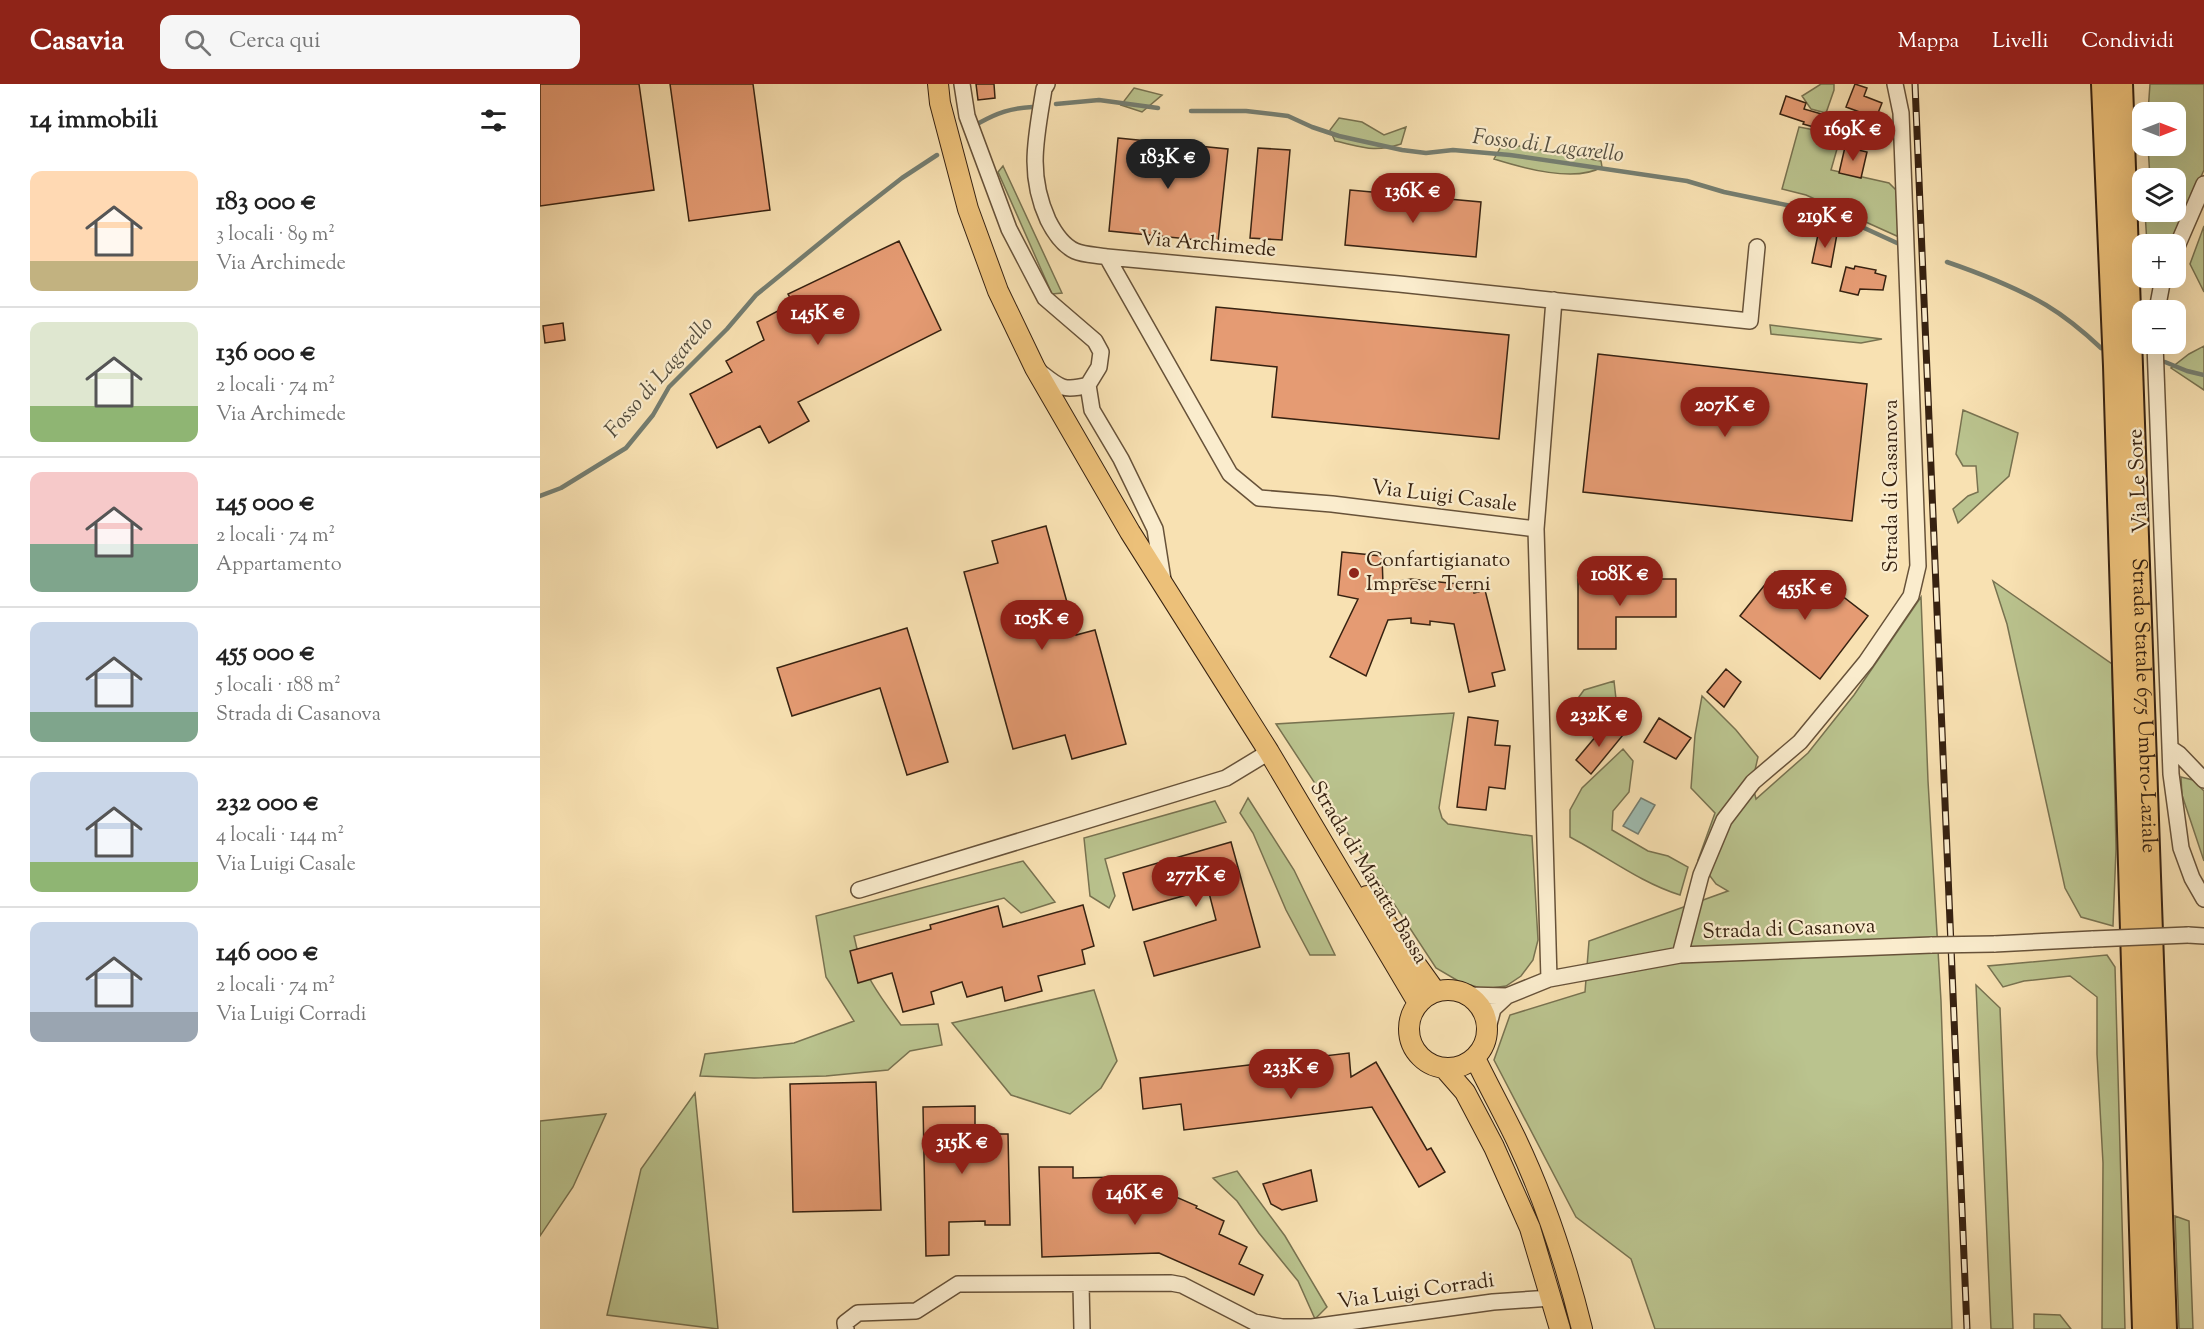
<!DOCTYPE html>
<html lang="it">
<meta charset="utf-8">
<style>
body{margin:0;font-family:"Sorts Mill Goudy",serif;background:#f6f6f6;color:#222;height:100vh;display:flex;flex-direction:column;font-size:22px;white-space:nowrap}
*{box-sizing:border-box;margin:0}
p{font-size:20px;color:#767676}
.icon{flex:none;width:33px;height:33px;fill:none;stroke:currentColor;stroke-width:2;stroke-linecap:round;stroke-linejoin:round}
.map{position:relative;flex:1;overflow:hidden}
.panel{display:flex;flex-direction:column;background:#fff;width:540px}
.panel>*{flex:none}
.needle{width:39px;rotate:90deg}
.buttons{position:absolute;left:1592px;top:18px;display:grid;gap:12px}
.buttons a{display:grid;place-items:center;width:54px;height:54px;border-radius:12px;background:#fff;box-shadow:0 6px 24px #0002;font-size:30px}
.price{position:absolute;translate:-50% -51px;padding:0 14px;border-radius:21px;background:#8f2418;color:#fff;font-size:20px;line-height:39px;filter:drop-shadow(0 2px 3px #0008)}
.price::after{content:'';position:absolute;left:50%;top:36px;width:18px;height:14px;margin-left:-9px;background:inherit;clip-path:polygon(0 0,100% 0,50% 100%)}
.price.selected{background:#222;color:#fff}
ul{padding:0;list-style:none}
li{display:flex;align-items:center;gap:18px;height:150px;padding:0 30px}
li+li{border-top:2px solid #e0e0e0}
li span{display:grid;place-items:center;flex:none;width:168px;height:120px;border-radius:12px;color:#555}
li>.icon{margin-inline-start:auto}
span .icon{width:72px;height:72px;fill:#fffc;stroke-width:1}
li b{font-size:26px}
h2{display:flex;justify-content:space-between;align-items:center;height:72px;padding:0 30px;font-size:26px}
header{display:flex;align-items:center;gap:36px;box-sizing:border-box;height:84px;padding:0 30px;background:#8f2418;color:#fff}
header strong{font-size:28px}
nav{display:flex;gap:33px;margin-inline-start:auto;font-size:21px}
.search{width:420px;height:54px;background:#f6f6f6;display:flex;align-items:center;gap:15px;box-sizing:border-box;padding:0 21px;border-radius:12px;color:#767676;font-size:22px}
main{display:flex;flex:1;min-height:0}
.map>svg:first-child{display:block}
.green{fill:#bac38e;stroke:#787250;stroke-width:1.5}
.water{fill:#9ebcb1;stroke:#757e71;stroke-width:1.5}
.lines{fill:none;stroke-linecap:round;stroke-linejoin:round}
.stream{stroke:#757e71;stroke-width:4.5}
.building{fill:#e59b73;stroke:#372211;stroke-width:1.5}
.minor-casing{stroke:#675239;stroke-width:18}
.major-casing{stroke:#372211;stroke-width:22}
.highway-casing{stroke:#372211;stroke-width:26}
.minor{stroke:#faeccd;stroke-width:15}
.major{stroke:#ecc079;stroke-width:20}
.highway{stroke:#ecc079;stroke-width:22}
.rail-casing{stroke:#372211;stroke-width:7}
.rail{stroke:#faeccd;stroke-width:4.5;stroke-dasharray:14;stroke-linecap:butt}
.minor-bridge-casing{stroke:#675239;stroke-width:18;stroke-linecap:butt}
.minor-bridge{stroke:#faeccd;stroke-width:15}
.poi-dot{fill:#8f2418;stroke:#faeccd;stroke-width:2}
.labels{text-anchor:middle;dominant-baseline:central;stroke-width:4.5;stroke-linejoin:round;paint-order:stroke}
.street-label{font-size:21px;fill:#372211;stroke:#faeccd}
.poi-label{font-size:21px;fill:#372211;stroke:#faeccd;text-anchor:start}
.water-label{font-size:22px;font-style:italic;fill:#565041;stroke:#faeccd}
</style>
<header>
<strong>Casavia</strong>
<div class="search"><svg class="icon" aria-label="search" viewBox="0 0 24 24"><circle cx="10" cy="10" r="6"/><path d="M15 15l6 6"/></svg>Cerca qui</div>
<nav><a>Mappa</a><a>Livelli</a><a>Condividi</a></nav>
</header>
<main>
<section class="panel">
<h2>14 immobili<svg class="icon" aria-label="filters" viewBox="0 0 24 24"><path d="M4 7h16M4 17h16"/><circle cx="9" cy="7" r="2"/><circle cx="15" cy="17" r="2"/></svg></h2>
<ul>
<li><span style="background:linear-gradient(#ffd9b3 75%,#c2b280 0)"><svg class="icon" aria-label="home" viewBox="0 0 24 24"><path d="M3 11l9-7 9 7M6 9v11h12V9"/></svg></span><div><b>183 000 €</b><p>3 locali · 89 m²</p><p>Via Archimede</p></div></li>
<li><span style="background:linear-gradient(#dfe7d0 70%,#8fb573 0)"><svg class="icon" aria-label="home" viewBox="0 0 24 24"><path d="M3 11l9-7 9 7M6 9v11h12V9"/></svg></span><div><b>136 000 €</b><p>2 locali · 74 m²</p><p>Via Archimede</p></div></li>
<li><span style="background:linear-gradient(#f6c9c9 60%,#7fa58c 0)"><svg class="icon" aria-label="home" viewBox="0 0 24 24"><path d="M3 11l9-7 9 7M6 9v11h12V9"/></svg></span><div><b>145 000 €</b><p>2 locali · 74 m²</p><p>Appartamento</p></div></li>
<li><span style="background:linear-gradient(#c9d6e8 75%,#7fa58c 0)"><svg class="icon" aria-label="home" viewBox="0 0 24 24"><path d="M3 11l9-7 9 7M6 9v11h12V9"/></svg></span><div><b>455 000 €</b><p>5 locali · 188 m²</p><p>Strada di Casanova</p></div></li>
<li><span style="background:linear-gradient(#c9d6e8 75%,#8fb573 0)"><svg class="icon" aria-label="home" viewBox="0 0 24 24"><path d="M3 11l9-7 9 7M6 9v11h12V9"/></svg></span><div><b>232 000 €</b><p>4 locali · 144 m²</p><p>Via Luigi Casale</p></div></li>
<li><span style="background:linear-gradient(#c9d6e8 75%,#9aa5b1 0)"><svg class="icon" aria-label="home" viewBox="0 0 24 24"><path d="M3 11l9-7 9 7M6 9v11h12V9"/></svg></span><div><b>146 000 €</b><p>2 locali · 74 m²</p><p>Via Luigi Corradi</p></div></li>
</ul>
</section>
<div class="map">
<svg width="1664" height="1245" viewBox="0 0 1664 1245">
<rect width="100%" height="100%" fill="#f8e1b2"/>
<filter id="stains"><feTurbulence type="fractalNoise" baseFrequency=".00333" numOctaves="4"/><feColorMatrix values="0 0 0 0 .2 0 0 0 0 .09 0 0 0 0 .02 0 0 0 .5 -.17"/></filter>
<radialGradient id="worn" r=".72"><stop offset=".6" stop-color="#630" stop-opacity="0"/><stop offset="1" stop-color="#630" stop-opacity=".3"/></radialGradient>
<path class="green" d="M 1281,0 L 1294,0 L 1294,6 L 1286,29 L 1271,25 L 1262,12 Z
M 1610,0 L 1664,0 L 1664,86 L 1631,160 L 1607,160 L 1605,128 L 1635,128 L 1635,94 L 1610,94 L 1608,62 L 1635,62 L 1635,28 L 1608,28 Z
M 594,4 L 622,11 L 602,28 L 581,21 Z
M 799,34 L 822,38 L 844,51 L 866,43 L 861,60 C 833,69 823,63 795,57 L 790,46 Z
M 1259,43 L 1301,51 L 1291,86 L 1349,99 L 1360,110 L 1359,153 L 1266,111 L 1242,105 Z
M 963,59 L 1061,77 L 1062,83 C 1035,99 983,84 954,75 Z
M 463,82 L 522,209 L 512,210 L 458,88 Z
M 1664,142 L 1664,208 L 1650,180 Z
M 1230,241 L 1342,255 L 1321,259 L 1231,250 Z
M 1664,262 L 1664,306 L 1631,284 L 1649,270 Z
M 1423,326 L 1478,349 L 1469,392 L 1418,439 L 1413,425 L 1428,412 L 1438,408 L 1436,382 L 1423,382 L 1416,370 Z
M 1453,497 L 1572,580 L 1576,765 L 1573,842 L 1541,833 L 1525,804 L 1467,540 Z
M 1381,513 L 1388,697 L 1401,917 L 1412,1245 L 1115,1245 L 1091,1175 L 1036,1133 L 954,976 L 970,931 L 1045,908 L 1049,857 L 1188,807 L 1176,800 L 1158,776 L 1175,729 L 1151,704 L 1155,651 L 1162,612 L 1196,646 L 1218,673 L 1212,699 L 1216,715 L 1268,669 L 1314,611 Z
M 1074,597 L 1076,615 L 1054,625 L 1036,617 L 1044,606 Z
M 914,629 L 899,724 L 902,734 L 908,740 L 992,752 L 998,856 L 993,876 L 981,892 L 966,902 L 944,905 L 920,898 L 896,884 L 736,640 Z
M 1083,665 L 1093,677 L 1089,708 L 1073,727 L 1072,746 L 1108,767 L 1128,772 L 1148,783 L 1140,811 C 1101,799 1066,772 1030,753 L 1030,726 L 1042,704 Z
M 1641,693 L 1653,696 L 1664,707 L 1664,777 L 1642,711 Z
M 708,714 L 754,786 L 795,871 L 770,871 L 746,826 L 713,749 L 700,729 Z
M 675,717 L 686,738 L 565,775 L 575,812 L 569,824 L 550,812 L 544,754 Z
M 483,777 L 515,818 L 481,829 L 464,814 L 314,852 C 320,886 341,914 361,941 L 398,940 L 402,961 L 370,967 L 348,986 L 286,992 L 214,994 L 160,992 L 165,970 L 254,959 L 314,937 L 286,893 L 276,832 Z
M 1567,871 L 1575,883 L 1585,1245 L 1562,1245 L 1563,1079 L 1557,970 L 1557,913 L 1530,892 L 1484,897 L 1463,903 L 1448,882 Z
M 1436,901 L 1460,924 L 1473,1245 L 1451,1245 Z
M 554,906 L 577,977 L 561,1004 L 530,1030 L 471,1011 L 412,939 Z
M 155,1009 L 178,1245 L 67,1231 L 101,1085 Z
M 66,1030 L 33,1103 L 0,1152 L 0,1037 Z
M 697,1087 L 745,1152 L 787,1223 L 775,1235 L 758,1197 L 719,1149 L 697,1117 L 673,1094 Z
M 1635,1132 L 1649,1137 L 1653,1245 L 1639,1245 Z
M 1494,1230 L 1520,1231 L 1531,1245 L 1494,1245 Z"/>
<path class="water" d="M 1101,714 L 1115,721 L 1098,750 L 1083,742 Z"/>
<g class="lines">
<path class="stream" d="M 516,20 L 559,16 L 618,24
M 651,27 L 706,27 L 748,32 L 772,43 L 799,52 L 862,66 L 886,69 L 913,66 L 970,71 L 1147,97 L 1184,108 L 1285,129 L 1322,143 L 1357,159
M 439,39 C 457,29 471,24 492,23
M 1407,178 C 1439,189 1477,204 1506,221 C 1526,233 1544,248 1561,264
M 1625,278 L 1647,287 L 1664,291
M 0,412 L 21,404 L 86,364 L 113,331 L 129,303 L 187,245 L 216,211 L 308,136 L 362,94 L 397,71"/>
</g>
<path class="building" d="M 0,0 L 99,0 L 114,106 L 0,122 Z
M 130,0 L 213,0 L 230,126 L 149,137 Z
M 436,0 L 454,0 L 455,14 L 438,16 Z
M 1315,0 L 1327,4 L 1324,12 L 1342,19 L 1336,34 L 1306,23 Z
M 1246,12 L 1266,19 L 1264,25 L 1299,35 L 1295,49 L 1263,40 L 1264,38 L 1240,30 Z
M 578,54 L 688,65 L 678,158 L 569,147 Z
M 1305,63 L 1327,68 L 1321,94 L 1299,89 Z
M 718,64 L 750,66 L 742,156 L 710,154 Z
M 810,106 L 941,118 L 936,173 L 805,161 Z
M 1279,146 L 1297,150 L 1291,183 L 1272,179 Z
M 359,157 L 401,246 L 258,318 L 269,337 L 229,359 L 220,342 L 177,364 L 150,310 L 192,288 L 186,277 L 224,256 L 217,238 L 253,219 L 248,210 Z
M 1315,182 L 1336,186 L 1335,189 L 1346,192 L 1343,206 L 1320,205 L 1318,211 L 1300,207 L 1306,183 L 1314,185 Z
M 676,223 L 969,251 L 959,355 L 732,333 L 737,283 L 671,276 Z
M 23,239 L 25,256 L 5,259 L 3,242 Z
M 1058,270 L 1327,300 L 1312,437 L 1043,408 Z
M 506,442 L 536,551 L 555,546 L 586,660 L 532,675 L 525,651 L 473,665 L 424,488 L 458,479 L 452,457 Z
M 802,468 L 842,472 L 843,500 L 871,495 L 918,500 L 931,498 L 934,509 L 945,506 L 965,586 L 952,589 L 955,602 L 929,608 L 914,540 L 890,537 L 890,541 L 871,539 L 871,534 L 848,536 L 826,592 L 790,573 L 818,515 L 798,511 Z
M 1235,488 L 1261,508 L 1275,491 L 1328,532 L 1280,595 L 1200,532 Z
M 1038,495 L 1136,495 L 1136,533 L 1076,533 L 1076,565 L 1038,565 Z
M 367,544 L 408,678 L 367,691 L 340,604 L 252,632 L 237,584 Z
M 1186,585 L 1201,598 L 1184,623 L 1167,608 Z
M 928,633 L 958,637 L 955,661 L 970,662 L 965,705 L 949,703 L 946,726 L 917,723 Z
M 1119,634 L 1151,654 L 1136,675 L 1104,658 Z
M 1067,639 L 1083,651 L 1051,690 L 1036,676 Z
M 691,758 L 720,863 L 614,892 L 604,858 L 676,836 L 668,805 L 593,826 L 583,789 Z
M 543,821 L 554,862 L 542,866 L 545,880 L 498,892 L 502,907 L 465,917 L 462,903 L 427,913 L 422,898 L 391,908 L 394,920 L 363,928 L 352,889 L 318,899 L 310,867 L 391,845 L 390,841 L 458,822 L 463,843 Z
M 809,969 L 811,993 L 836,978 L 887,1066 L 891,1064 L 905,1088 L 879,1103 L 832,1023 L 644,1046 L 641,1020 L 603,1025 L 600,994 Z
M 336,998 L 341,1126 L 253,1128 L 250,1000 Z
M 435,1022 L 435,1050 L 468,1050 L 470,1141 L 445,1141 L 445,1137 L 409,1138 L 409,1171 L 386,1172 L 383,1023 Z
M 499,1083 L 533,1083 L 533,1094 L 580,1093 L 580,1104 L 613,1103 L 657,1122 L 656,1124 L 684,1137 L 679,1150 L 707,1163 L 699,1180 L 723,1191 L 714,1211 L 619,1169 L 502,1173 Z
M 771,1086 L 777,1117 L 742,1126 L 731,1120 L 723,1100 Z"/>
<g class="lines">
<defs>
<path id="minor" d="M 422,0 L 427,32 L 469,145 L 505,214 L 555,257 L 561,268 L 559,283 L 548,301 L 552,326 L 581,375 L 615,445 L 623,496
M 507,0 L 504,5 C 496,54 487,90 508,136 C 514,148 522,161 535,167 C 544,171 557,171 567,173
M 1635,167 L 1664,100
M 1617,226 L 1623,194
M 1615,260 L 1631,690 L 1641,764 L 1652,794 L 1664,815
M 500,288 C 519,303 523,308 548,301
M 996,445 L 1014,216
M 1630,664 L 1639,670 L 1664,696
M 319,806 L 686,694 L 729,668
M 1648,851 L 1664,852
M 1454,860 L 1553,855
M 1140,871 L 1161,791 L 1184,736 L 1213,698 L 1260,658 L 1326,578 L 1371,512 L 1378,482 L 1361,29 L 1355,0
M 1009,895 L 996,445 L 792,420 L 719,414 L 690,390 L 567,173 L 859,200 L 1210,237 L 1217,163
M 928,911 L 967,912
M 947,948 L 953,925 L 967,912 L 1009,895 L 1140,871 L 1392,861
M 541,1201 L 542,1245
M 306,1245 L 305,1239 L 318,1229 L 376,1227 L 418,1200 L 631,1199 L 642,1201 L 714,1238 L 742,1243 L 772,1243 L 953,1218 L 1011,1214"/>
<path id="major" d="M 398,0 L 400,19 L 428,125 L 458,207 L 495,284 L 590,448 L 729,668 L 878,919
M 827,812 L 895,907
M869 945a39 39 0 1 1 78 0a39 39 0 1 1-78 0Z
M 935,974 C 948,1001 963,1028 976,1055 C 1005,1116 1026,1180 1042,1245
M 904,984 L 925,1008 L 954,1063 L 990,1144 L 1020,1245"/>
<g id="highway">
<path d="M 1563,0 L 1575,282 L 1604,1245"/>
<path id="s1" d="M 1581,0 L 1625,1245"/>
</g>
</defs>
<use href="#minor" class="minor-casing"/>
<use href="#major" class="major-casing"/>
<use href="#highway" class="highway-casing"/>
<use href="#minor" class="minor"/>
<use href="#major" class="major"/>
<use href="#highway" class="highway"/>
<defs>
<path id="rail" d="M 1375,0 L 1427,1245"/>
</defs>
<use href="#rail" class="rail-casing"/>
<use href="#rail" class="rail"/>
<defs>
<path id="minor-bridge" d="M 1553,855 L 1648,851
M 1392,861 L 1454,860"/>
</defs>
<use href="#minor-bridge" class="minor-bridge-casing"/>
<use href="#minor-bridge" class="minor-bridge"/>
</g>
<circle class="poi-dot" cx="814" cy="489" r="6"/>
<g class="labels">
<g class="street-label">
<text transform="translate(668 161) rotate(5)">Via Archimede</text>
<text transform="translate(1599 397) rotate(-93)">Via Le Sore</text>
<text transform="translate(1352 402) rotate(-90)">Strada di Casanova</text>
<text transform="translate(904 413) rotate(7)">Via Luigi Casale</text>
<text stroke="none"><textPath href="#s1" startOffset="622">Strada Statale 675 Umbro-Laziale</textPath></text>
<text transform="translate(828 789) rotate(59)">Strada di Maratta Bassa</text>
<text transform="translate(1249 846) rotate(-2)">Strada di Casanova</text>
<text transform="translate(876 1208) rotate(-8)">Via Luigi Corradi</text>
</g>
<g class="poi-label">
<text x="826" y="477">Confartigianato<tspan x="826" dy="24">Imprese Terni</tspan></text>
</g>
<g class="water-label">
<text transform="translate(1008 63) rotate(7)">Fosso di Lagarello</text>
<text transform="translate(120 294) rotate(-49)">Fosso di Lagarello</text>
</g>
</g>
<rect width="100%" height="100%" filter="url(#stains)"/>
<rect width="100%" height="100%" fill="url(#worn)"/>
</svg>
<div class="buttons">
<a><svg class="needle" viewBox="-14 -14 28 28"><path d="M0-13l5 13h-10z" fill="#e53935"/><path d="M0 13l5-13h-10z" fill="#767676"/></svg></a>
<a><svg class="icon" aria-label="layers" viewBox="0 0 24 24"><path d="M12 4l9 5-9 5-9-5zM3 14l9 5 9-5"/></svg></a>
<a>+</a>
<a>−</a>
</div>
<b class="price" style="left:1313px;top:78px">169K €</b>
<b class="price selected" style="left:628px;top:106px">183K €</b>
<b class="price" style="left:873px;top:140px">136K €</b>
<b class="price" style="left:1285px;top:165px">219K €</b>
<b class="price" style="left:278px;top:262px">145K €</b>
<b class="price" style="left:1185px;top:354px">207K €</b>
<b class="price" style="left:1080px;top:523px">108K €</b>
<b class="price" style="left:1265px;top:537px">455K €</b>
<b class="price" style="left:502px;top:567px">105K €</b>
<b class="price" style="left:1059px;top:664px">232K €</b>
<b class="price" style="left:656px;top:824px">277K €</b>
<b class="price" style="left:751px;top:1016px">233K €</b>
<b class="price" style="left:422px;top:1091px">315K €</b>
<b class="price" style="left:595px;top:1142px">146K €</b>
</div>
</main>
